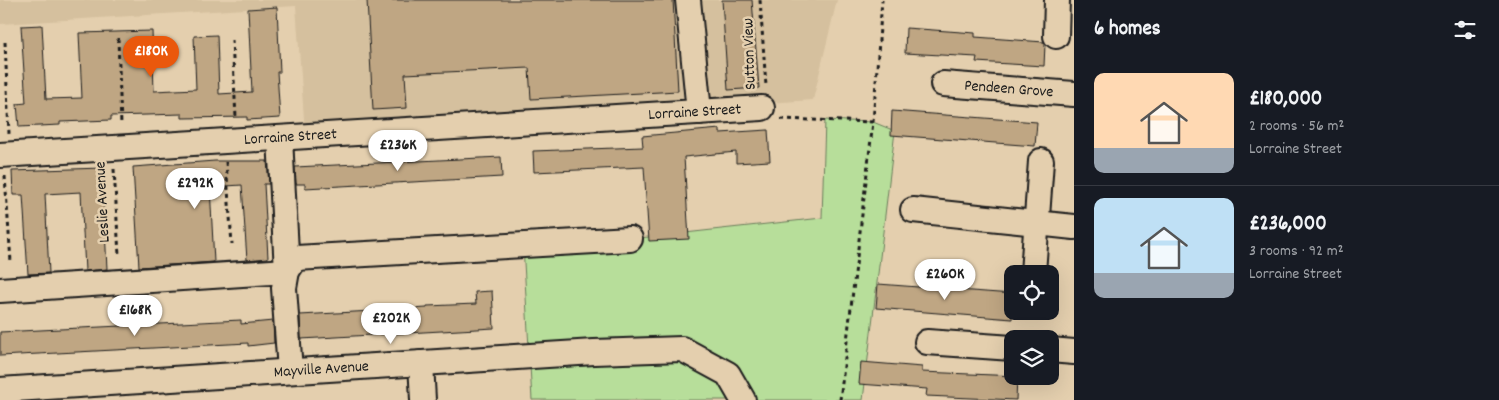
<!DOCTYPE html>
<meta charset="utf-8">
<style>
body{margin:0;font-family:Dekko,sans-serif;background:#20242c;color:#f1f3f6;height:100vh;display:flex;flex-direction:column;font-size:19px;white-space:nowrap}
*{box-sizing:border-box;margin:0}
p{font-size:16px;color:#9ea1a6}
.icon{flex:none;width:28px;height:28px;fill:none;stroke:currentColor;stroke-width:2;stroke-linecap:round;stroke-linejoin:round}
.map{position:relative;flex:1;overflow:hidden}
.side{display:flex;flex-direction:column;background:#171b24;width:425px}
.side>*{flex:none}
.tools{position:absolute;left:1004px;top:265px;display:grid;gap:10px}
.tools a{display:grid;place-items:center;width:55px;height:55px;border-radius:10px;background:#171b24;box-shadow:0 5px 20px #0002;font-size:25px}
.price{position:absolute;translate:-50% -42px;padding:0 11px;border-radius:18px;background:#fff;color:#222;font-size:16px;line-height:32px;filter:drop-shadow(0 1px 2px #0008)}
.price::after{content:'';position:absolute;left:50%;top:30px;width:15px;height:11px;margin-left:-8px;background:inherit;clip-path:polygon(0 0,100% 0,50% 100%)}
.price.active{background:#ea580c;color:#fff}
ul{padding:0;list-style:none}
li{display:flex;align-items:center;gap:15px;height:125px;padding:0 20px}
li+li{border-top:1px solid #363941}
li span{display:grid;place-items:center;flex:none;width:140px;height:100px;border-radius:10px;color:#555}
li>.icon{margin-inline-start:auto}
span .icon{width:60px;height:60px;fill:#fffc;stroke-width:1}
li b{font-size:21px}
h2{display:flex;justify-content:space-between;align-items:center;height:60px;padding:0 20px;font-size:21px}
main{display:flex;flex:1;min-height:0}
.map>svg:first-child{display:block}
.built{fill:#d5c09e}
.green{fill:#b7de9a;stroke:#6a7d5b}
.building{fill:#bfa683;stroke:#1c1c1c}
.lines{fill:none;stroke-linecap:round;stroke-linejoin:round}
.minor-casing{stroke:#1c1c1c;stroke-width:28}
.path{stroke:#1c1c1c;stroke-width:3;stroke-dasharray:4 4;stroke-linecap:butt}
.minor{stroke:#e4cfae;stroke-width:24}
.labels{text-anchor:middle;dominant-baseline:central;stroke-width:5;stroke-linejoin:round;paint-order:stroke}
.street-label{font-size:16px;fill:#1c1c1c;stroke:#e4cfae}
</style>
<main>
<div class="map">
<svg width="1074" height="400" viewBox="0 0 1074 400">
<rect width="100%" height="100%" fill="#e4cfae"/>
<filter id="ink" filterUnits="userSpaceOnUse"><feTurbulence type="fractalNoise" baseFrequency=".02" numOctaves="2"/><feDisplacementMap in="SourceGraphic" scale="10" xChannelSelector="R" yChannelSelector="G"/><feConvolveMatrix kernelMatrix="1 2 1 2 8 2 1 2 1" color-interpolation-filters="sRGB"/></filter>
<g filter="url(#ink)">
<path class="built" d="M 0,0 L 837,0 L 813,100 L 305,133 L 296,6 L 0,24 Z"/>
<path class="green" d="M 825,120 L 873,122 L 895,131 L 863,400 L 532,400 L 523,245 L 630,239 L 822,218 Z"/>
<path class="building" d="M 367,0 L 673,0 L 678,91 L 531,99 L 529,68 L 405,74 L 407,108 L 373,110 Z
M 722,0 L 752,0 L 759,88 L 728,90 Z
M 277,7 L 280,72 L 277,72 L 280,118 L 247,120 L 247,117 L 182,118 L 182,114 L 111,116 L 111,120 L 60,122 L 60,125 L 19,127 L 17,104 L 26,103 L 21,26 L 42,25 L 46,99 L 82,98 L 79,33 L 152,31 L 154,91 L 196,89 L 194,36 L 217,35 L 219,94 L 252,92 L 248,9 Z
M 906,28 L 975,33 L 975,37 L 1044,42 L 1045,44 L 1044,66 L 976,62 L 977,57 L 905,53 Z
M 892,111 L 1037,122 L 1035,146 L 891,135 Z
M 720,129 L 720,133 L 768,130 L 770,161 L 736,163 L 736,152 L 684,157 L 689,239 L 649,241 L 644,167 L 534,172 L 533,151 L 643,147 L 642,136 Z
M 501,157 L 502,177 L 305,188 L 305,184 L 296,184 L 295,167 Z
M 215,161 L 267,161 L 269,184 L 264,184 L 268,258 L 247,260 L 242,185 L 210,187 L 214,262 L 139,267 L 133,167 Z
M 102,168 L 107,269 L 85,271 L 81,192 L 45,194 L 49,273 L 28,274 L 23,195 L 13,195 L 12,171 Z
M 878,284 L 1012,294 L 1012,319 L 876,308 Z
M 492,291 L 494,328 L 301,339 L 300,315 L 427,308 L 427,306 L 476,304 L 475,292 Z
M 241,320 L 241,324 L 273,321 L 274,343 L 248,346 L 248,343 L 0,356 L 0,332 Z
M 861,362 L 922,367 L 922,372 L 1017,376 L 1016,400 L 926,396 L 927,389 L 859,384 Z"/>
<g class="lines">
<defs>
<g id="minor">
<path d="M 688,0 L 699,112"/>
<path d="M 1056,36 L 1057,0"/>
<path id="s1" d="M 943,84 L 1074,94"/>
<path d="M 280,138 L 287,271 L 284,288 L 290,371"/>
<path id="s2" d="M 0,155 L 762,108"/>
<path d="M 913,210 L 1074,227"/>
<path d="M 1033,273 L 1041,161"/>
<path d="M 0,290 L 287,271 L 296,258 L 630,239"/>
<path d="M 927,342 L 1012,348"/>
<path d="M 1050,350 L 1074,352"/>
<path d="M 421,363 L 423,400"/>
<path id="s3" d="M 0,390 L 594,352 L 682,349 L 728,374 L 743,400"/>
</g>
</defs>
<use href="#minor" class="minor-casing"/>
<path class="path" d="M 760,0 L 766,86
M 118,38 L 121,125
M 232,40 L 236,118
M 5,42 L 9,134
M 781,119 L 873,122
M 226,162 L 232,244
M 114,169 L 119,255
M 5,176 L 11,262
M 840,400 L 873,122 L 882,0"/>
<use href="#minor" class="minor"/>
</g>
</g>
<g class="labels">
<g class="street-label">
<text transform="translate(750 54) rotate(-92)">Sutton View</text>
<text stroke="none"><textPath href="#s1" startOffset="66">Pendeen Grove</textPath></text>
<text stroke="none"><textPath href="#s2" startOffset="696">Lorraine Street</textPath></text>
<text stroke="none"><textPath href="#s2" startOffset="291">Lorraine Street</textPath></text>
<text transform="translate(103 202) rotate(-93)">Leslie Avenue</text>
<text stroke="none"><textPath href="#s3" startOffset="322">Mayville Avenue</textPath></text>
</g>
</g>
</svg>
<div class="tools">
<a><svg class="icon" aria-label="locate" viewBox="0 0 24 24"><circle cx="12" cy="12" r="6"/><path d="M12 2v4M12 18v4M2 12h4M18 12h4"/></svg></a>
<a><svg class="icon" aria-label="layers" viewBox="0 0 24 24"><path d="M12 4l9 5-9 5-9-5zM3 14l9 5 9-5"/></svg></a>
</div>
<b class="price active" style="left:151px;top:78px">£180K</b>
<b class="price" style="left:398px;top:172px">£236K</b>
<b class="price" style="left:195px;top:210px">£292K</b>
<b class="price" style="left:945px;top:301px">£260K</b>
<b class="price" style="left:135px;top:337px">£168K</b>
<b class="price" style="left:391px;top:345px">£202K</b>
</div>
<section class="side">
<h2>6 homes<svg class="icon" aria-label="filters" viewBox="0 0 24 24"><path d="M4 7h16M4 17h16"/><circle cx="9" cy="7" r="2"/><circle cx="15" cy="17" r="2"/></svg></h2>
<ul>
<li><span style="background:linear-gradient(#ffd9b3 75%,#9aa5b1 0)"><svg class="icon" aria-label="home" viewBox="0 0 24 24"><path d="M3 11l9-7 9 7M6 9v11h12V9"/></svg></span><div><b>£180,000</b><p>2 rooms · 56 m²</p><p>Lorraine Street</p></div></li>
<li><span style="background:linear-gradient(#bfe0f5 75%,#9aa5b1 0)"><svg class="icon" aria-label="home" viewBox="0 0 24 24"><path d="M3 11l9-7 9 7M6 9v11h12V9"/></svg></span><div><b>£236,000</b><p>3 rooms · 92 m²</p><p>Lorraine Street</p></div></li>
</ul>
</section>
</main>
